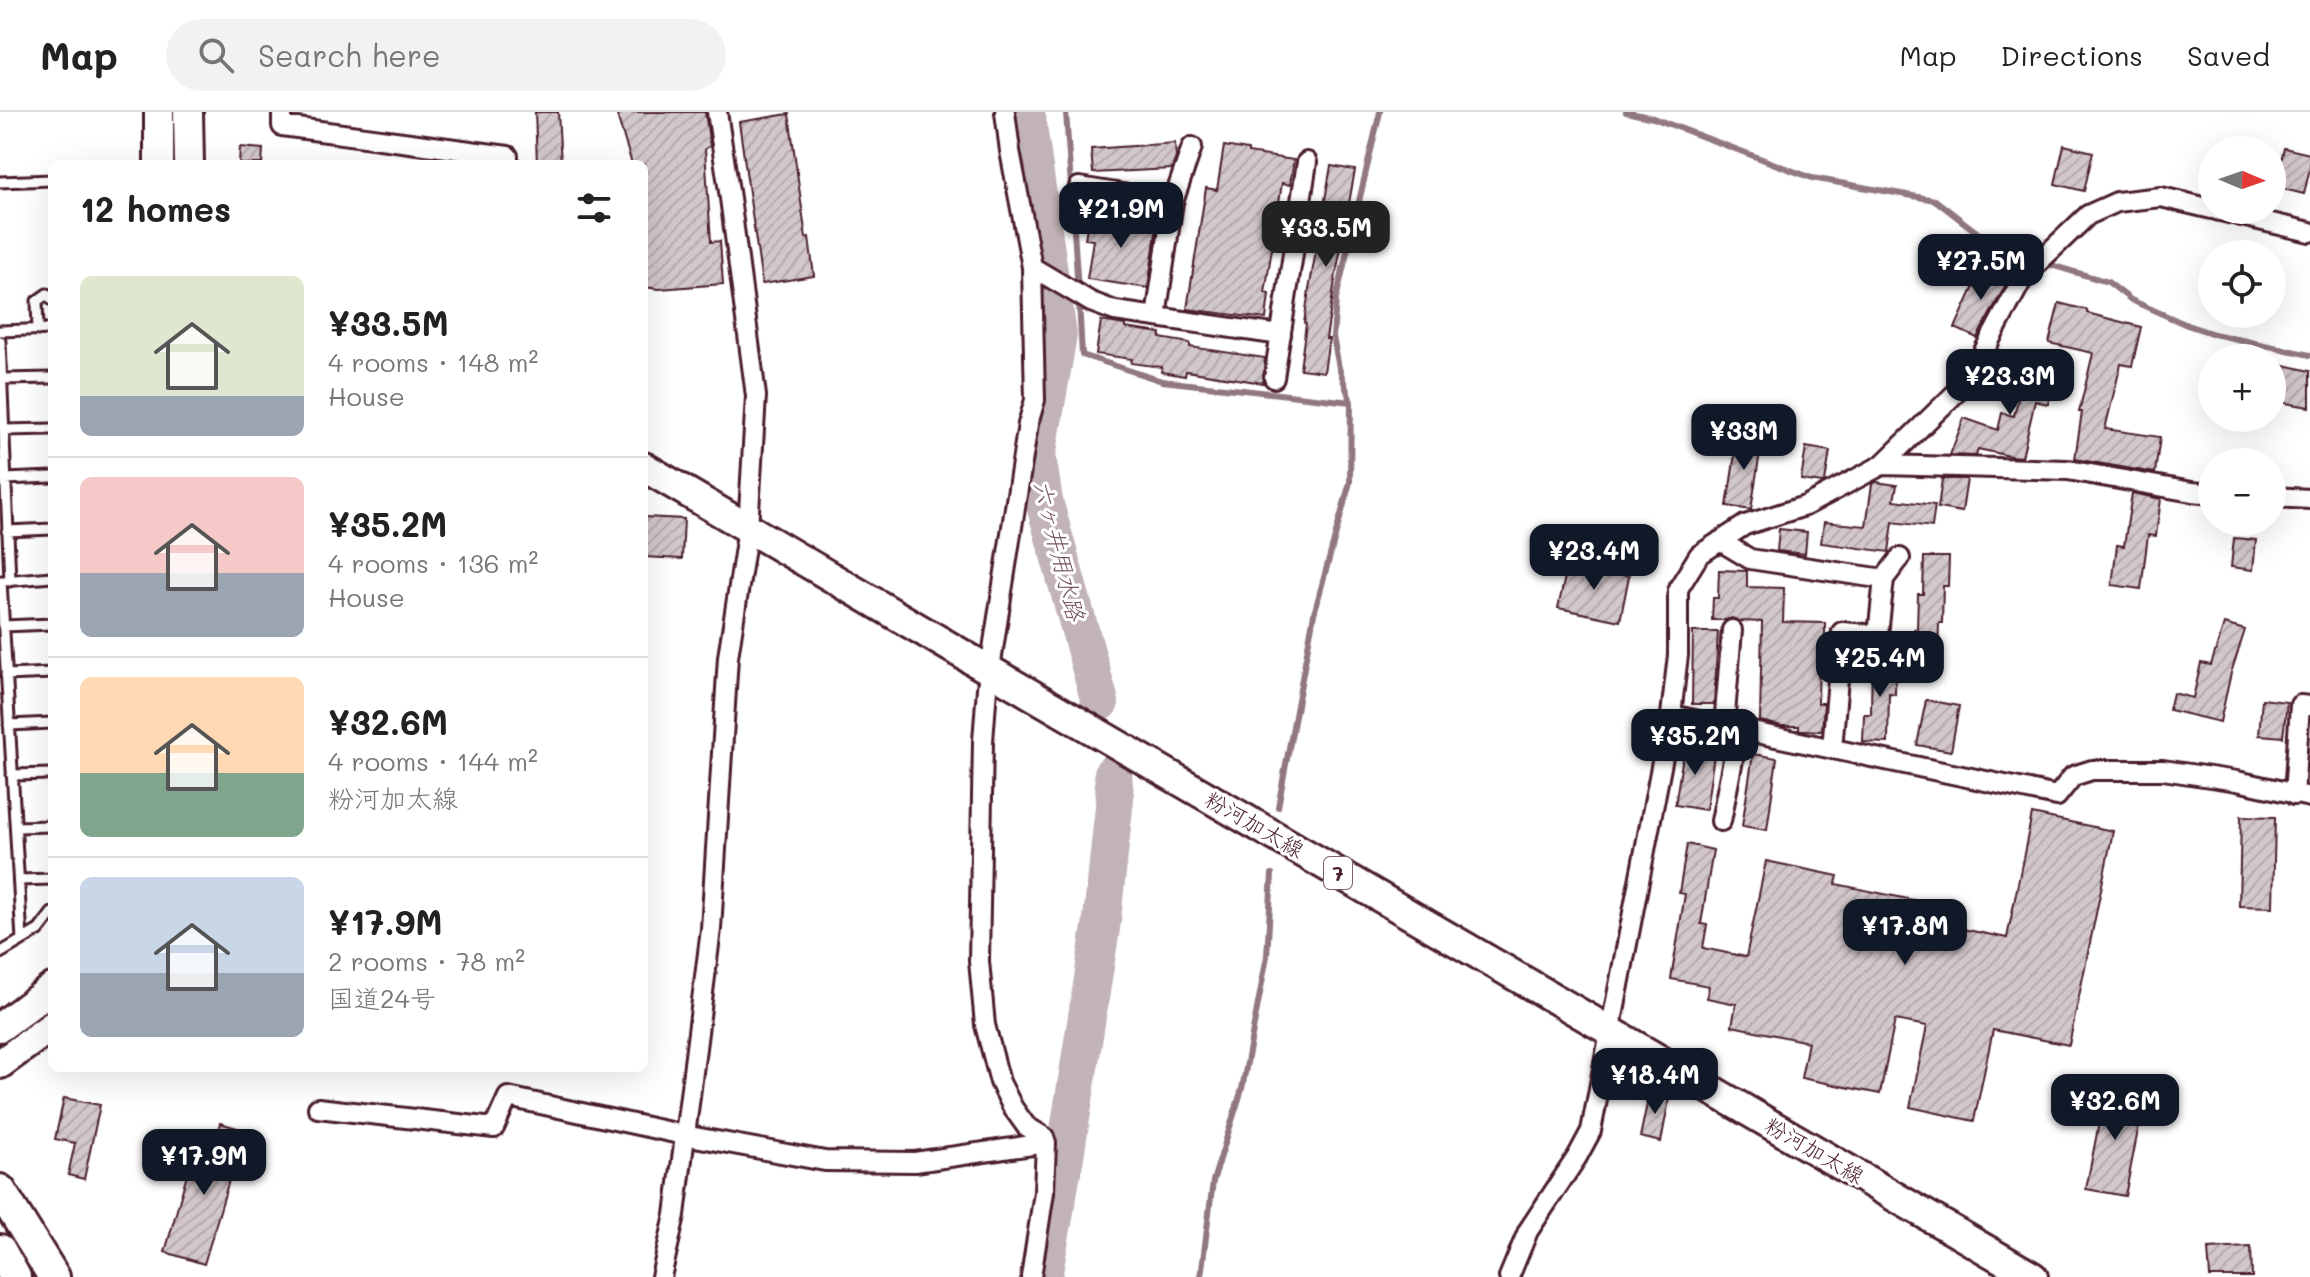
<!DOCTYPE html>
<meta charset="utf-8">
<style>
body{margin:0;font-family:Mali,"Klee One",sans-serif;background:#f2f2f2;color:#222;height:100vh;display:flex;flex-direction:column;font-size:30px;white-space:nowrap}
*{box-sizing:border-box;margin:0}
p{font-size:26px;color:#767676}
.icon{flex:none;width:44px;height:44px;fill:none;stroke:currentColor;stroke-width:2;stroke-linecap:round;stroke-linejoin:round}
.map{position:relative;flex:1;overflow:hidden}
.details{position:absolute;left:48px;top:48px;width:600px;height:912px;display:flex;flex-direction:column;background:#fff;border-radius:12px;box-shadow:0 8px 32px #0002}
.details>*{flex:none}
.needle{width:52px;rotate:92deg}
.controls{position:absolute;left:2198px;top:24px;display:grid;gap:16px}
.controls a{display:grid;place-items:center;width:88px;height:88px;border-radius:50%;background:#fff;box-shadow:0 8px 32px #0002;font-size:40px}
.price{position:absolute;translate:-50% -68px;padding:0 18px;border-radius:16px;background:#111827;color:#fff;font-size:26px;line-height:52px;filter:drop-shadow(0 2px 4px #0008)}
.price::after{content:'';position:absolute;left:50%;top:48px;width:24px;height:18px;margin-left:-12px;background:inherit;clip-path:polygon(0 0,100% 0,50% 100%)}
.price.active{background:#222;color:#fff}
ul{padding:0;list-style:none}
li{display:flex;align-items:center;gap:24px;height:200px;padding:0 32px}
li+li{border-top:2px solid #e0e0e0}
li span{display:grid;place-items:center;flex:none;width:224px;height:160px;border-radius:12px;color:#555}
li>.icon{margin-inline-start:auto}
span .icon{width:96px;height:96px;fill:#fffc;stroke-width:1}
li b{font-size:34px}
h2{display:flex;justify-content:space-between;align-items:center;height:96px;padding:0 32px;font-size:34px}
header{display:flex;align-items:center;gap:48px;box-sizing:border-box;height:112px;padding:0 40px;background:#fff;border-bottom:2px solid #e0e0e0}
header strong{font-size:38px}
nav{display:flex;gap:44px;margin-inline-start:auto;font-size:28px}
.search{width:560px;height:72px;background:#f2f2f2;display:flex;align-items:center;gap:20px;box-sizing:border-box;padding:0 28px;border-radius:44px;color:#767676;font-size:30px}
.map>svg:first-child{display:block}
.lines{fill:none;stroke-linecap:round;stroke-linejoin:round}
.stream{stroke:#91787e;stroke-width:6}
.river{stroke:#c1b3b6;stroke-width:38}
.building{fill:url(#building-hatch);stroke:#4a1f2b;stroke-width:2}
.service-casing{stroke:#4a1f2b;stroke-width:15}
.minor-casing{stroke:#4a1f2b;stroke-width:24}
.primary-casing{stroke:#4a1f2b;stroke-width:34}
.trunk-casing{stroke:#4a1f2b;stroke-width:36}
.service{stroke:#fff;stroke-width:9}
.minor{stroke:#fff;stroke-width:18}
.primary{stroke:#fff;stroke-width:28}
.trunk{stroke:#fff;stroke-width:30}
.labels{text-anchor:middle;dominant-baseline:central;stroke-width:6;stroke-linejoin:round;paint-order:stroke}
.shield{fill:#fff;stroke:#80626b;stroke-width:2}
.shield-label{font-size:20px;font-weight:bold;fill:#4a1f2b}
.street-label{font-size:22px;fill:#4a1f2b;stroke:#fff}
.water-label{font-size:24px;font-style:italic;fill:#74535c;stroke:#fff}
</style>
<header>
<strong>Map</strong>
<div class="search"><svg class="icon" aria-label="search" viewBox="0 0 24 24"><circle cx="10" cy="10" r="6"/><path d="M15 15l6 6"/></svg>Search here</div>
<nav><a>Map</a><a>Directions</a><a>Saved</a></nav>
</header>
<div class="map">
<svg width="2310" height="1165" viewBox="0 0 2310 1165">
<defs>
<pattern id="building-hatch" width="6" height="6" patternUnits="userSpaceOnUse" patternTransform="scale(2)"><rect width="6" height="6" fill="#d2c7cb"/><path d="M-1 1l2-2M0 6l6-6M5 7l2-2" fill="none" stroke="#b6aaae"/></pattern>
</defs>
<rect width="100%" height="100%" fill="#fff"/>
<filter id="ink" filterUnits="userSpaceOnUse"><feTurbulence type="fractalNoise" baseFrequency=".0125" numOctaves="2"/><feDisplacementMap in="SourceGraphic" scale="16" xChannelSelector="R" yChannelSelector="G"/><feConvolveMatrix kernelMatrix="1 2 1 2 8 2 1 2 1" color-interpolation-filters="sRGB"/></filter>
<g filter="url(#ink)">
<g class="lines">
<path class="stream" d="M 1066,0 L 1078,178
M 1626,0 L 1653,6 L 1812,66 L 1935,88 L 1983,125 L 2014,142 L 2108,170 L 2131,188 L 2187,213 L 2214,222 L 2310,243
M 1079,189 L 1082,243 L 1162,269 L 1351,290
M 1278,695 L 1314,502 L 1350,370 L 1351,290 L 1339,256 L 1333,225 L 1336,187 L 1380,0
M 1201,1165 L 1213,1069 L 1242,977 L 1267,844 L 1272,762"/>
<path class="river" d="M 1026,0 L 1058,223 L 1037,344 L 1044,389 L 1100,590
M 1043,1165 L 1065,1044 L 1101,816 L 1115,686 L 1113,661"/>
</g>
<path class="building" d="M 535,0 L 558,0 L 561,52 L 537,52 Z
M 616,0 L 705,0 L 710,34 L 705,37 L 711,130 L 720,129 L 723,172 L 659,177 L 644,175 L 644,52 L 632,52 Z
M 789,2 L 806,126 L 809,125 L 814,164 L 762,172 L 739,10 Z
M 1175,31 L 1176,45 L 1172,57 L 1093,61 L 1091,37 Z
M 2064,33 L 2093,40 L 2084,79 L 2055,72 Z
M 1224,34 L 1248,38 L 1248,41 L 1294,48 L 1290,73 L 1282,71 L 1265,181 L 1269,182 L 1266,207 L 1187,197 L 1206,76 L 1217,78 Z
M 240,35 L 263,37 L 262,52 L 239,52 Z
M 2284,36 L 2310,42 L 2310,56 L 2304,82 L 2275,75 Z
M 1331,54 L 1355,58 L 1335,168 L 1326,227 L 1329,227 L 1324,260 L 1300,257 L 1306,212 L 1304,211 L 1309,178 Z
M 1089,102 L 1136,110 L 1137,104 L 1158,107 L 1148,176 L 1087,167 L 1093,128 L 1085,127 Z
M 1983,155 L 2009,167 L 1977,226 L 1955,216 Z
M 2059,191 L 2087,198 L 2087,201 L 2141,215 L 2132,254 L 2121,252 L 2105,317 L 2160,325 L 2155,361 L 2075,347 L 2082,300 L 2079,300 L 2093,241 L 2049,231 Z
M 1101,209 L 1125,213 L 1125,216 L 1161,221 L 1160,226 L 1190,231 L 1190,235 L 1265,246 L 1263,271 L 1186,259 L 1185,264 L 1161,260 L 1162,255 L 1131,251 L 1132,247 L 1096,242 Z
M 2028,246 L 2057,252 L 2048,292 L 2035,289 L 2022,345 L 2010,344 L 1978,337 L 1976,344 L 1950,343 L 1964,306 L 1998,318 L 2002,301 L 2014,304 Z
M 2272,250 L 2310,259 L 2310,295 L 2272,289 Z
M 1738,323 L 1762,327 L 1751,398 L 1727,394 Z
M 1806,335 L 1830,339 L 1825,370 L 1822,371 L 1801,368 Z
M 1942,367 L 1967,367 L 1962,400 L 1938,396 Z
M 1876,370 L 1897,373 L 1894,388 L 1935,393 L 1932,415 L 1893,410 L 1889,440 L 1821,431 L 1824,410 L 1866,414 L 1872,372 Z
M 2132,381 L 2161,387 L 2156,424 L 2148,423 L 2141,477 L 2112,473 L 2117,433 L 2124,434 Z
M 644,405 L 684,407 L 682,447 L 644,445 Z
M 1779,417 L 1807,420 L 1805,442 L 1777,439 Z
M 2234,426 L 2256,428 L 2253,458 L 2231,455 Z
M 1924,445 L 1949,445 L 1948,474 L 1943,474 L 1942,511 L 1939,511 L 1938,545 L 1914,545 L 1914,517 L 1917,517 L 1918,482 L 1923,482 Z
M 1568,451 L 1629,464 L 1620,509 L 1558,496 Z
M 1719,458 L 1747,459 L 1747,475 L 1784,476 L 1783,510 L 1825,511 L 1825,540 L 1819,540 L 1818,591 L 1824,591 L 1822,619 L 1803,618 L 1799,618 L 1799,614 L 1782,614 L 1760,609 L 1762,510 L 1740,509 L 1732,506 L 1725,508 L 1712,508 L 1713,486 L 1718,486 Z
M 2224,512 L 2245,518 L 2231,561 L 2220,610 L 2169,598 L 2173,581 L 2193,586 L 2201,551 L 2211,553 Z
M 1693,520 L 1718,520 L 1714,592 L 1692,592 Z
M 1872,543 L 1896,544 L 1895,582 L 1889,581 L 1888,631 L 1863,630 L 1864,602 L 1871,602 Z
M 2262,587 L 2287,590 L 2283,625 L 2259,623 Z
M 1926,588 L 1959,594 L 1951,639 L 1917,633 Z
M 1685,631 L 1715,636 L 1706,698 L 1675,693 Z
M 1753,642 L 1777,646 L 1767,718 L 1742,714 Z
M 2032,702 L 2113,719 L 2069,933 L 1993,918 L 1974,1009 L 1910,995 L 1927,914 L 1895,908 L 1880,982 L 1801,966 L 1808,930 L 1732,914 L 1736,892 L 1707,886 L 1709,874 L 1671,867 L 1685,782 L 1679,781 L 1687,732 L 1713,738 L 1701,812 L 1707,813 L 1703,836 L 1746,845 L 1766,749 L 1838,764 L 1836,772 L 1932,792 L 1928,810 L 2007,826 Z
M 2241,704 L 2275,705 L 2273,795 L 2239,794 Z
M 2106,975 L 2145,983 L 2125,1084 L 2086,1077 Z
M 1650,978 L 1670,982 L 1661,1030 L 1640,1025 Z
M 64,986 L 100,993 L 84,1067 L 68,1063 L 75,1031 L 55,1027 Z
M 220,1011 L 244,1018 L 204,1152 L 165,1140 L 189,1055 L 198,1058 L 206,1030 L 215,1030 Z
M 2251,1135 L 2252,1165 L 2210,1165 L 2208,1137 Z"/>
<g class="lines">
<defs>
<path id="service" d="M 0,70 L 52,68
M 38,218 L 37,189 L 47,182 L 52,188
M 0,219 L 52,217
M 0,229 L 10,469
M 2,267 L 52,266
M 4,318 L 52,317
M 5,367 L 52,365
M 7,419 L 52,417
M 1,469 L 22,828
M 3,469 L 52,465
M 3,514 L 52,512
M 6,563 L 52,561
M 9,613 L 52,611
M 12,663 L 52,662
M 16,715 L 52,714
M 19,768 L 52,767
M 0,841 L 39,818 L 52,801"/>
<path id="minor" d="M 282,0 L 282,14 L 508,44 L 508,52
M 1005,0 L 1010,39 L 1032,155 L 1035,288 L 1028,312 L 987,576 L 983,629 L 979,849 L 985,913 L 1000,970 L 1013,996 L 1026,1014 L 1044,1025 L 1046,1031 L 1044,1080 L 1031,1165
M 1079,75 L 1173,90
M 2216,98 L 2310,120
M 1032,155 L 1091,190 L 1115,199 L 1281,223
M 1156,205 L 1173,90 L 1192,35
M 1274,266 L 1307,50
M 1882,353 L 2068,358 L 2192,380 L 2212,382
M 2272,385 L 2310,387
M 1720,429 L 1750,447 L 1884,467
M 1671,603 L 2057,684 L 2073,664 L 2092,658 L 2163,658 L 2237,669 L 2310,685
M 1724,614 L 1732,518
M 1832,637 L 1842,520 L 1878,523 L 1884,467 L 1900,446
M 2294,683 L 2300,593 L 2310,594
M 1721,709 L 1739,617
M 318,996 L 494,1016 L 508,985 L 684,1023 L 825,1049 L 915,1050 L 1046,1031
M 661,1165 L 675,1103 L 711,817 L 728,545 L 748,416 L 756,284 L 730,86 L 717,0
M 1509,1165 L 1528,1119 L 1577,1045 L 1591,1019 L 1671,603 L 1678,543 L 1678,477 L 1699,443 L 1745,413 L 1805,394 L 1882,353 L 1968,269 L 2024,164 L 2088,103 L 2117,90 L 2161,85 L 2212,97"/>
<path id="primary" d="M 159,0 L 159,52
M 188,0 L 189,52
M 644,355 L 979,552 L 2033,1165
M 0,915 L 52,876
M 0,952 L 52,914"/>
<path id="trunk" d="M 0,1078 L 54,1165
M 0,1138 L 15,1165"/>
</defs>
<use href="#service" class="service-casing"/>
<use href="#minor" class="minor-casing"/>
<use href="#primary" class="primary-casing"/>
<use href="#trunk" class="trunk-casing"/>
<use href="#service" class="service"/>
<use href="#minor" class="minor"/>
<use href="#primary" class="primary"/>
<use href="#trunk" class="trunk"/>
</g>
</g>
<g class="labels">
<rect class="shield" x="1324" y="745" width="28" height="32" rx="6"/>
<g class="shield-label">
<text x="1338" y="761">7</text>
</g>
<g class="street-label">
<text transform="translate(1255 712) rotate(30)">粉河加太線</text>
<text transform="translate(1815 1038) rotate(30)">粉河加太線</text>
</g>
<g class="water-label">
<text transform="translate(1060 438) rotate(76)">六ヶ井用水路</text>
</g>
</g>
</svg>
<div class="controls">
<a><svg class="needle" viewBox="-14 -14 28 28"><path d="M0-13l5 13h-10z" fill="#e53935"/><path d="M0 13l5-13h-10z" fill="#767676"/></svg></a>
<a><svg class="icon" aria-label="locate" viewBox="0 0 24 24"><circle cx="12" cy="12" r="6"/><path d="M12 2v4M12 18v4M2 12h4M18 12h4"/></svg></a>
<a>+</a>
<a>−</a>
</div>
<b class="price" style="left:1121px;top:138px">¥21.9M</b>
<b class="price active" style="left:1326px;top:157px">¥33.5M</b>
<b class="price" style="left:1981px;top:190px">¥27.5M</b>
<b class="price" style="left:2010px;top:305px">¥23.3M</b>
<b class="price" style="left:1744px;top:360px">¥33M</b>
<b class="price" style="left:1594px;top:480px">¥23.4M</b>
<b class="price" style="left:1880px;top:587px">¥25.4M</b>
<b class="price" style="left:1695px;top:665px">¥35.2M</b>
<b class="price" style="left:1905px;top:855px">¥17.8M</b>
<b class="price" style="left:1655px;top:1004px">¥18.4M</b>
<b class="price" style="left:2115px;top:1030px">¥32.6M</b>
<b class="price" style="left:204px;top:1085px">¥17.9M</b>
<section class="details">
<h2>12 homes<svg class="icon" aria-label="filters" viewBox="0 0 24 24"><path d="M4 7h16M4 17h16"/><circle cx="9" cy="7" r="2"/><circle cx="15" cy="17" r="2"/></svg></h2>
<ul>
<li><span style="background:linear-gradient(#dfe7d0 75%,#9aa5b1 0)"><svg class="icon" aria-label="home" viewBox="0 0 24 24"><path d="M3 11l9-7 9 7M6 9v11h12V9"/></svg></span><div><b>¥33.5M</b><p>4 rooms · 148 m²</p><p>House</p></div></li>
<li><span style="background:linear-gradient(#f6c9c9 60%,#9aa5b1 0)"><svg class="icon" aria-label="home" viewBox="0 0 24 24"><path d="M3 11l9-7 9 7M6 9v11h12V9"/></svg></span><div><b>¥35.2M</b><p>4 rooms · 136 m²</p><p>House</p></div></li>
<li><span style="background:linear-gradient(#ffd9b3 60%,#7fa58c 0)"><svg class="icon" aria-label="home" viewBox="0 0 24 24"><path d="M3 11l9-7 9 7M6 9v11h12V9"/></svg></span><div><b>¥32.6M</b><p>4 rooms · 144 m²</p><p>粉河加太線</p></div></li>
<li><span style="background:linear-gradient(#c9d6e8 60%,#9aa5b1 0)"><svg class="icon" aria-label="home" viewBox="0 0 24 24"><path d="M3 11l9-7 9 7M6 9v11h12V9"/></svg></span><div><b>¥17.9M</b><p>2 rooms · 78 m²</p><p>国道24号</p></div></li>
</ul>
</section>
</div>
